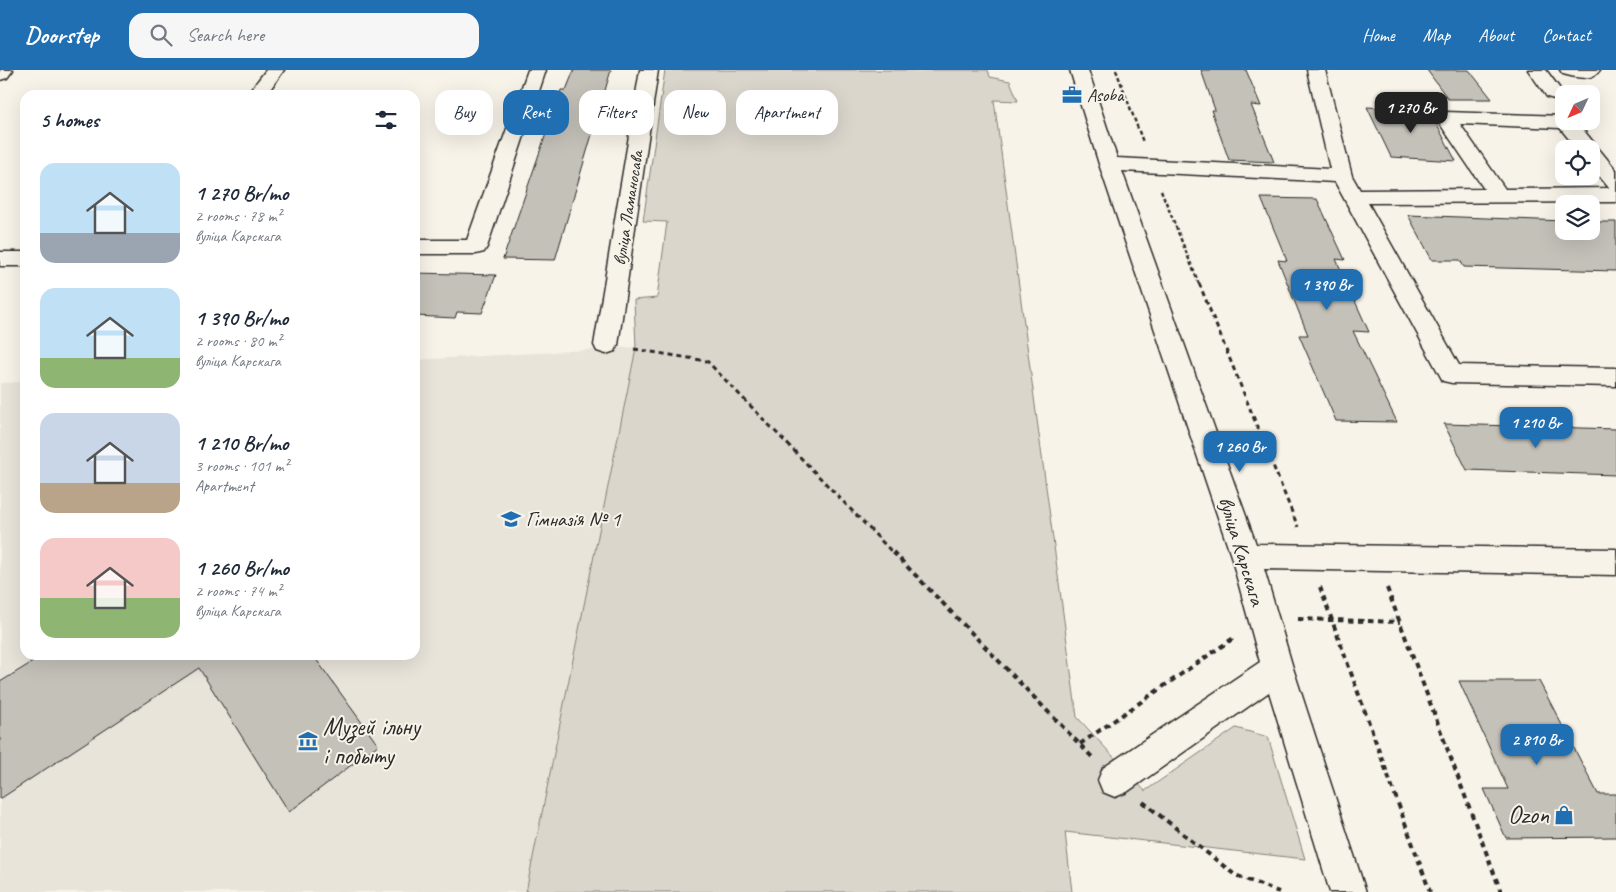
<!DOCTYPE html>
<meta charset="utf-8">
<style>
body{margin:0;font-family:Caveat,sans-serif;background:#f6f6f7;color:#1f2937;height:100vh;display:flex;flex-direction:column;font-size:19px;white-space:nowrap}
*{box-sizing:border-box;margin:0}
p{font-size:16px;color:#747a83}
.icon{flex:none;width:28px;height:28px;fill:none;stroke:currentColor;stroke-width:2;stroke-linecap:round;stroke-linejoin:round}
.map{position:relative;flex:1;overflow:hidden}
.panel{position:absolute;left:20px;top:20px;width:400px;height:570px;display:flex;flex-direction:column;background:#fff;border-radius:15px;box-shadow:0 5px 20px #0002}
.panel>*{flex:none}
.banner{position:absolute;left:435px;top:20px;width:475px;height:45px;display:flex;gap:10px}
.needle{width:32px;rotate:226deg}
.fabs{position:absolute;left:1555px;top:15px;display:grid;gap:10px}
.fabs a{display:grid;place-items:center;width:45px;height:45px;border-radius:10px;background:#fff;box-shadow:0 5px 20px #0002;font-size:25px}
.price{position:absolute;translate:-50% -42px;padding:0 11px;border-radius:10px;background:#1f6fb2;color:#fff;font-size:16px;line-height:32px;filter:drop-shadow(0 1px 2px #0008)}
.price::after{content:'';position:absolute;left:50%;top:30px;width:15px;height:11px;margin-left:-8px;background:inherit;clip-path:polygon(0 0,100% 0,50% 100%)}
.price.selected{background:#222;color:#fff}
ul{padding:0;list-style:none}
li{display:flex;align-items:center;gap:15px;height:125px;padding:0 20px}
li span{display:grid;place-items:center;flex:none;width:140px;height:100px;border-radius:15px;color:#555}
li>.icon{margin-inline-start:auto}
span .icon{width:60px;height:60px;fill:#fffc;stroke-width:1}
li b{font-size:21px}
h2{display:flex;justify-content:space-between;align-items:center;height:60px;padding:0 20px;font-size:21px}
.tag{padding:0 18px;border-radius:15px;background:#fff;box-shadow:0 5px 20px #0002;font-size:18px;line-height:45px}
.tag.selected{background:#1f6fb2;color:#fff}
header{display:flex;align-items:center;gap:30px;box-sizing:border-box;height:70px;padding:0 25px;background:#1f6fb2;color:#fff}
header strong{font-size:24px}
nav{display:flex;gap:28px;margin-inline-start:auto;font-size:18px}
.search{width:350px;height:45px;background:#f6f6f7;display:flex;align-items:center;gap:12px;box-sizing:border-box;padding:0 18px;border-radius:15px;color:#747a83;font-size:19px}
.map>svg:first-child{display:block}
.built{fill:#e8e4da}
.green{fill:#dad6cc;stroke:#82807c}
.building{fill:#c4c1b9;stroke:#2b2b2b}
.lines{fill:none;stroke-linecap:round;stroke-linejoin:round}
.minor-casing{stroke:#2b2b2b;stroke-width:3}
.path-far2{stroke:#2b2b2b;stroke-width:2.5;stroke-dasharray:4 2.5;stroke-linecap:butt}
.path-far1{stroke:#2b2b2b;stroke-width:3;stroke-dasharray:5 4;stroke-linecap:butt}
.path{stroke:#2b2b2b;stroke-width:4;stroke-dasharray:5.5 4.5;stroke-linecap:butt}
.minor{fill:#f7f3e8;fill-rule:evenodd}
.labels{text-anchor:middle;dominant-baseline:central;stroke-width:4;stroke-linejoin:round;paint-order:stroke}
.far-poi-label{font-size:18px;fill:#2b2b2b;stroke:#f7f3e8;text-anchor:start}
.far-street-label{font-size:18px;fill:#2b2b2b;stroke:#f7f3e8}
.poi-label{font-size:21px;fill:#2b2b2b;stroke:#f7f3e8;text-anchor:start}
.street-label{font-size:21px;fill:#2b2b2b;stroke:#f7f3e8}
.near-poi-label{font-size:25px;fill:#2b2b2b;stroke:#f7f3e8;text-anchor:start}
</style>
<header>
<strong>Doorstep</strong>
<div class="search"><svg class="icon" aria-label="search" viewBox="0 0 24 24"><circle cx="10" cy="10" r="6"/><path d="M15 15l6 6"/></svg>Search here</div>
<nav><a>Home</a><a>Map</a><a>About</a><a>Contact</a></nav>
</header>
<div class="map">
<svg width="1616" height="822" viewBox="0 0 1616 822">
<rect width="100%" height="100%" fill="#f7f3e8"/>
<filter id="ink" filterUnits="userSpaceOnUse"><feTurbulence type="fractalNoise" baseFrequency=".02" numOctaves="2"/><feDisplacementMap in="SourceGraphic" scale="10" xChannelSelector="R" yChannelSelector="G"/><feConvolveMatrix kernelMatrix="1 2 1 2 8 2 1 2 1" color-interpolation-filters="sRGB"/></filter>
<g filter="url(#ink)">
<path class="built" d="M 636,277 L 543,822 L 0,822 L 0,313 L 25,312 L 25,585 L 415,585 L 415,290 Z"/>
<path class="green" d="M 665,0 L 988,0 L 990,7 L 1010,11 L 1018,31 L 994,30 L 1077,647 L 1145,721 L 1236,658 L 1268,667 L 1305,789 L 1065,762 L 1072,822 L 526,822 L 636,278 L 634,230 L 657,228 L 667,152 L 643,151 Z"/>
<path class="building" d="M 574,0 L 611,0 L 555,190 L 503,189 L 561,20 L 566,20 Z
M 1201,0 L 1246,0 L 1261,36 L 1251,35 L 1274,92 L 1229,90 L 1211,40 L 1215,40 Z
M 1427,0 L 1469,0 L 1492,29 L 1448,29 Z
M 1367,37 L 1429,40 L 1456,91 L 1391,87 Z
M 1261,128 L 1317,129 L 1345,190 L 1336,189 L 1369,262 L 1353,261 L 1397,352 L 1336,351 L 1299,265 L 1308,265 L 1278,190 L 1287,191 Z
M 1408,145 L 1564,151 L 1564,161 L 1591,161 L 1591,152 L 1616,152 L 1616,201 L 1464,197 L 1460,190 L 1432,190 Z
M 415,203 L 496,205 L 482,243 L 457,242 L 455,248 L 415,246 Z
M 1444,354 L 1616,359 L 1616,405 L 1467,400 Z
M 44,585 L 313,585 L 378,675 L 289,742 L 199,598 L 0,729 L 0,612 Z
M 1459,611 L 1539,611 L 1598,724 L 1616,724 L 1616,767 L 1506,768 L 1484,719 L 1508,719 Z"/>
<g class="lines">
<defs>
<path id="minor" d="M 0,0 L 13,0 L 7,8 L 0,10 Z
M 266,0 L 284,0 L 266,25 L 247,25 Z
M 528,0 L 546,0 L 487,177 L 484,182 L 476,184 L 415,184 L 415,170 L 467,170 Z
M 640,0 L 658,0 L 618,275 L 615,281 L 606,284 L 597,281 L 594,275 Z
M 1070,0 L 1088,0 L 1117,88 L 1330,99 L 1307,0 L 1325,0 L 1352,106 L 1360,120 L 1484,119 L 1436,48 L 1439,44 L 1446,42 L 1564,46 L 1564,51 L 1576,51 L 1616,100 L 1616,132 L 1368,133 L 1459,295 L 1616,298 L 1616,316 L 1452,313 L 1443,311 L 1335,112 L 1122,101 L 1256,474 L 1616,479 L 1616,505 L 1264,499 L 1293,598 L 1366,822 L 1330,822 L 1269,622 L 1127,722 L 1115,727 L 1103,722 L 1098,710 L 1103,698 L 1260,592 L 1231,486 L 1099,94 ZM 1460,54 L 1560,58 L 1577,79 L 1591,79 L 1591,96 L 1609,118 L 1612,118 L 1505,119 Z
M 1528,0 L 1546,0 L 1563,23 L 1561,27 L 1554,29 L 1547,27 Z
M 1560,0 L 1600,0 C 1592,12 1575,7 1563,4 Z
M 0,182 L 25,182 L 25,196 L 0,196 Z"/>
</defs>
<use href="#minor" class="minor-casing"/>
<path class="path-far2" d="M 1116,0 L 1143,72
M 1161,120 L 1199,214"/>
<path class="path-far1" d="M 1199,213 L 1298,457
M 634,279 L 707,291 L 894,484"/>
<path class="path" d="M 893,482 L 1092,687
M 1320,517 L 1430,822
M 1387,518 L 1501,822
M 1298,549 L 1400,552
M 1080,674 L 1235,567
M 1143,732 L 1235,805 L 1279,822"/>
<use href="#minor" class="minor"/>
</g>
</g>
<defs>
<symbol id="office-bare" viewBox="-9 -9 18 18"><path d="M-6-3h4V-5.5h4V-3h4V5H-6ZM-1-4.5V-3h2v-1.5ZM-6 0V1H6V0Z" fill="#1f6fb2" stroke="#f7f3e8" stroke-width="2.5" paint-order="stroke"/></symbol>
<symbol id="school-bare" viewBox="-9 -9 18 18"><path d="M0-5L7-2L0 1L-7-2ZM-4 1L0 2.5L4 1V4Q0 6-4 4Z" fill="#1f6fb2" stroke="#f7f3e8" stroke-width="2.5" paint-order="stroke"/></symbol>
<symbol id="museum-bare" viewBox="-9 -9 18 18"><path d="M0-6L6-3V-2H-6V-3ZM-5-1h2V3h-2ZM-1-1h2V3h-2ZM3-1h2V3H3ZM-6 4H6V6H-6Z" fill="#1f6fb2" stroke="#f7f3e8" stroke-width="2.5" paint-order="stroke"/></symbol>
<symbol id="shop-bare" viewBox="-9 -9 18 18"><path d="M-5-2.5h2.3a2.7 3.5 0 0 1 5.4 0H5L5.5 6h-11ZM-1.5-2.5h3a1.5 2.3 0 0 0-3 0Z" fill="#1f6fb2" stroke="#f7f3e8" stroke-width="2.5" paint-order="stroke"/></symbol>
</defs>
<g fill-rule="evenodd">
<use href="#office-bare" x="1058" y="11" width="28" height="28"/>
<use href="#school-bare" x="497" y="435" width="28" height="28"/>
<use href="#museum-bare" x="294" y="657" width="28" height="28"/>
<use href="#shop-bare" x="1550" y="731" width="28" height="28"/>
</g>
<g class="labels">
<g class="far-poi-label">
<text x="1087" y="25">Asoba</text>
</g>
<g class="far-street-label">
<text transform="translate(628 138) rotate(-81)">вуліца Ламаносава</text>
</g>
<g class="poi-label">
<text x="526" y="449">Гімназія № 1</text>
</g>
<g class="street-label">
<text transform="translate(1242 481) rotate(73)">вуліца Карскага</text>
</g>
<g class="near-poi-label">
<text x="323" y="657">Музей ільну<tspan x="323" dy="29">і побыту</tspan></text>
<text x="1549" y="745" text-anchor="end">Ozon</text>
</g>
</g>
</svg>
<div class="fabs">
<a><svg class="needle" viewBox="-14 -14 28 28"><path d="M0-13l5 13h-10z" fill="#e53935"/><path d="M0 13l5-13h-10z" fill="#747a83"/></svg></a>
<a><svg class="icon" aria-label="locate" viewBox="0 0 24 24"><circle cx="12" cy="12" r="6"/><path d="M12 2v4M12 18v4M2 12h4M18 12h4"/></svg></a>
<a><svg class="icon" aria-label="layers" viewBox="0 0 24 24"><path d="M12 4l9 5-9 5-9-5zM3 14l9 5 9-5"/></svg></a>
</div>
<b class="price selected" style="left:1411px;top:64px">1 270 Br</b>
<b class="price" style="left:1327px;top:241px">1 390 Br</b>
<b class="price" style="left:1536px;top:379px">1 210 Br</b>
<b class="price" style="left:1240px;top:403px">1 260 Br</b>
<b class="price" style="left:1537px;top:696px">2 810 Br</b>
<div class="banner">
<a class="tag">Buy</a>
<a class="tag selected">Rent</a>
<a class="tag">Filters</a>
<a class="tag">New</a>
<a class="tag">Apartment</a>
</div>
<section class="panel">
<h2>5 homes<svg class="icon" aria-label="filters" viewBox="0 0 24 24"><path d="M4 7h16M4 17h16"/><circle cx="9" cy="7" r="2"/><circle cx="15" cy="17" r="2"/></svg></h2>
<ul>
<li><span style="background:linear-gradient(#bfe0f5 70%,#9aa5b1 0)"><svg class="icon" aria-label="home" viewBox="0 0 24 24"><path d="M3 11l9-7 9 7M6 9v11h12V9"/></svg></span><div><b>1 270 Br/mo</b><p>2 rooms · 78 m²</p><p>вуліца Карскага</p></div></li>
<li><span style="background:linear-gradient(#bfe0f5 70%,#8fb573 0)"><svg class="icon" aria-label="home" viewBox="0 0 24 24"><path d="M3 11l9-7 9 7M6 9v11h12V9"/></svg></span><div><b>1 390 Br/mo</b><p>2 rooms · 80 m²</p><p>вуліца Карскага</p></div></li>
<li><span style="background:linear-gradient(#c9d6e8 70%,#b9a48a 0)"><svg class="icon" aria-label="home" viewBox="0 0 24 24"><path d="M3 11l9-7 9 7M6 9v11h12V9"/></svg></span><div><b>1 210 Br/mo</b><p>3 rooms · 101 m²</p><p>Apartment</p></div></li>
<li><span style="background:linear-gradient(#f6c9c9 60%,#8fb573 0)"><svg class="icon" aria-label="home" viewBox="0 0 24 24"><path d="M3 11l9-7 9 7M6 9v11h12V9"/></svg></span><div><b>1 260 Br/mo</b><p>2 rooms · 74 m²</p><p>вуліца Карскага</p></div></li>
</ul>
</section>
</div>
